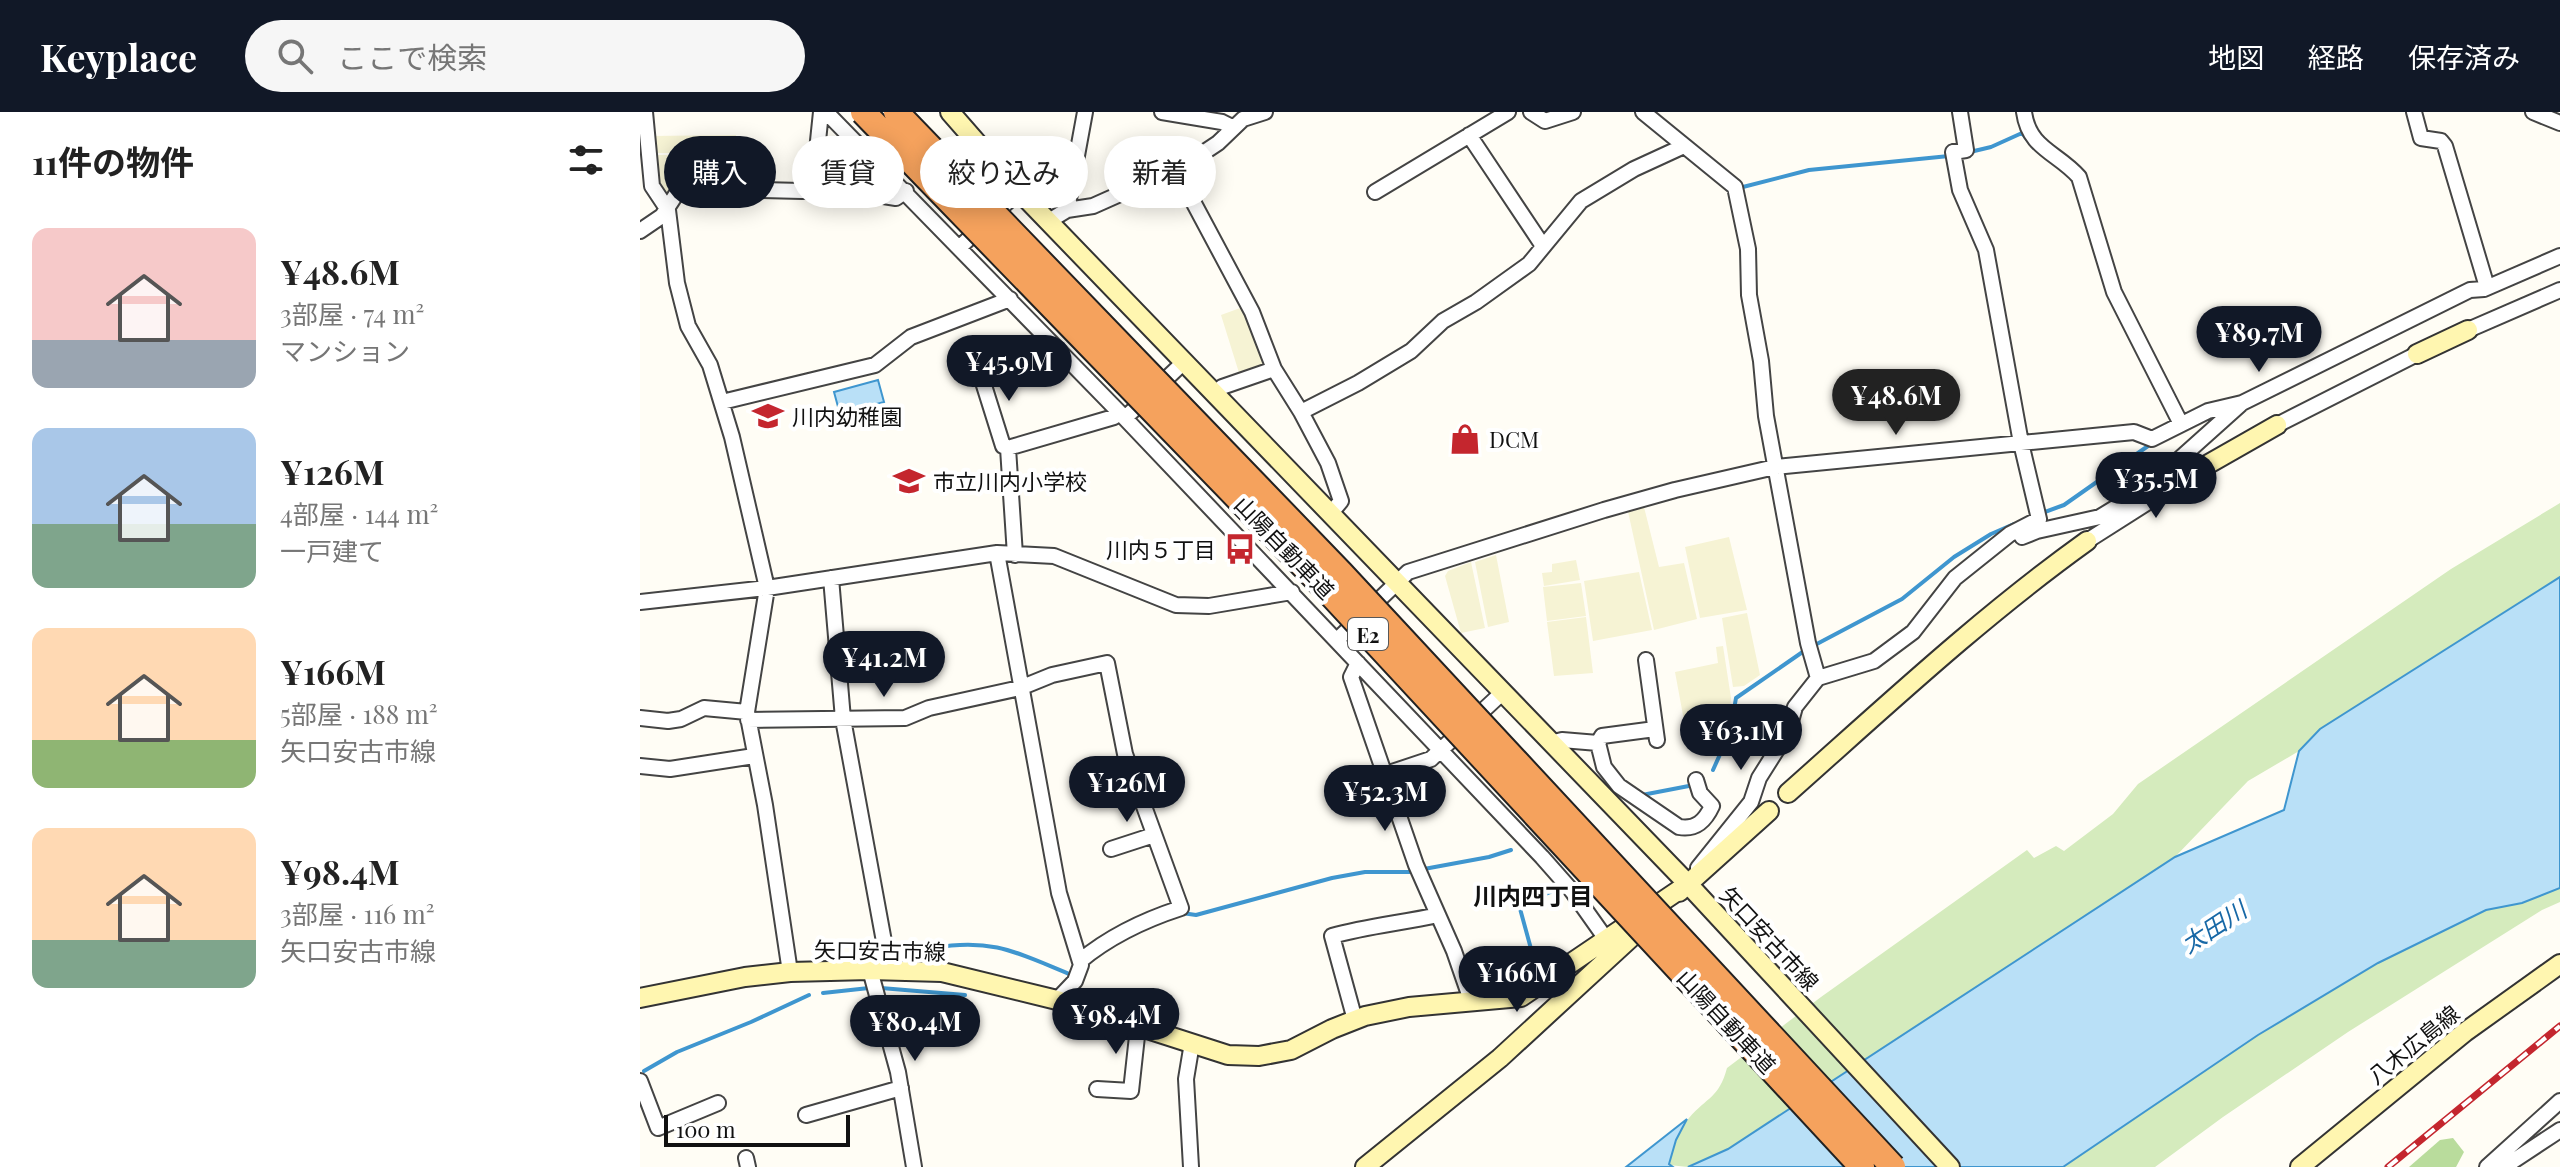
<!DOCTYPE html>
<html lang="ja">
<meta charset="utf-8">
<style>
body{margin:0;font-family:"Playfair Display","Noto Sans JP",serif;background:#f6f6f6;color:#222;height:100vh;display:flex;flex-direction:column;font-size:30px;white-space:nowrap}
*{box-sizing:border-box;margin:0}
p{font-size:26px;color:#767676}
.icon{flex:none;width:44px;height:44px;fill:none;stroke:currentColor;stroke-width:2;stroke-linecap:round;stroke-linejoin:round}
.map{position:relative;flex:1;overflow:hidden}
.details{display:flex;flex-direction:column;background:#fff;width:640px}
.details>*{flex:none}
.banner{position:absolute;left:24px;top:24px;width:760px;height:72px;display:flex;gap:16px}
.scale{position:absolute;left:24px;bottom:20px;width:186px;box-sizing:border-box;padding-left:8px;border:4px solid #111;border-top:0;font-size:22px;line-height:28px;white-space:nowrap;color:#111;-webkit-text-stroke:6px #fff;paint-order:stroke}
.price{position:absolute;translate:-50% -68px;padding:0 18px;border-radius:28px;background:#111827;color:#fff;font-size:26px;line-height:52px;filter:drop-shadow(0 2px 4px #0008)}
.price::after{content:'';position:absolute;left:50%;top:48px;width:24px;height:18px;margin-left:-12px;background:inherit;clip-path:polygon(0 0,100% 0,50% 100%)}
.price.active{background:#222;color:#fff}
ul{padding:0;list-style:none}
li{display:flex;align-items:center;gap:24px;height:200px;padding:0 32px}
li span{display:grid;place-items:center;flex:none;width:224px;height:160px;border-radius:16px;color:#555}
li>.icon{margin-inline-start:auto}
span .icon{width:96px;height:96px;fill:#fffc;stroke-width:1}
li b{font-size:34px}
h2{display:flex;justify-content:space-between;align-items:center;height:96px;padding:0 32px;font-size:34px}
.tag{padding:0 28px;border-radius:36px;background:#fff;box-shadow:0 4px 20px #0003;font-size:28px;line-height:72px}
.tag.active{background:#111827;color:#fff}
header{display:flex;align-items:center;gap:48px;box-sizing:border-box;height:112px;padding:0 40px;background:#111827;color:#fff}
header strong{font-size:38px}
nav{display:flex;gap:44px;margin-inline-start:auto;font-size:28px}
.search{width:560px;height:72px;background:#f6f6f6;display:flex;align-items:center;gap:20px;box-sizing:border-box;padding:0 28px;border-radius:44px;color:#767676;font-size:30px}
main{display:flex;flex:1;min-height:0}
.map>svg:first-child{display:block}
.farmland{fill:#f6f3d4}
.green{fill:#d5ebbd}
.forest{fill:#b9dc9c}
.water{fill:#b9e0f7;stroke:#3f96cf;stroke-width:2}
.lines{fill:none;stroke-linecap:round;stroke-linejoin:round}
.stream{stroke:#3f96cf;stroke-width:4}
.street-casing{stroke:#444;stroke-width:18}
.secondary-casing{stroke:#333;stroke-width:22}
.street{stroke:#fff;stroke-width:14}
.secondary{stroke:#fff6b0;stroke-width:18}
.rail-casing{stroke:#c4262e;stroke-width:7}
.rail{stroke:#fff;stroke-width:4;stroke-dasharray:12;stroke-linecap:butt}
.highway-bridge-casing{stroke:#222;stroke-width:28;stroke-linecap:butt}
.highway-bridge{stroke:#f5a25d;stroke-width:24}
.labels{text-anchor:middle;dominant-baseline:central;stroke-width:8;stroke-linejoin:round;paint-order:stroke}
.shield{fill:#fff;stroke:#585858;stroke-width:2}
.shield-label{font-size:20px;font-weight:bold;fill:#111}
.poi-label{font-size:22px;fill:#111;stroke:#fff;text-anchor:start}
.street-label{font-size:22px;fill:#111;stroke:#fff}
.neighbourhood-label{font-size:24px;font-weight:bold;fill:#111;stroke:#fff}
.water-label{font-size:24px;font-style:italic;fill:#1768a6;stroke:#fff}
</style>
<header>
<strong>Keyplace</strong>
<div class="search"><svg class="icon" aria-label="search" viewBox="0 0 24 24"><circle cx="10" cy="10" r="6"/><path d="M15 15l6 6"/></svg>ここで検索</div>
<nav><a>地図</a><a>経路</a><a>保存済み</a></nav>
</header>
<main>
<section class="details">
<h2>11件の物件<svg class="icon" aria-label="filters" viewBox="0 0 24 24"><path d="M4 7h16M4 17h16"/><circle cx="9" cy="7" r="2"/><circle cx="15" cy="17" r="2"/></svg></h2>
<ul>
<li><span style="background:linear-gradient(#f6c9c9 70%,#9aa5b1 0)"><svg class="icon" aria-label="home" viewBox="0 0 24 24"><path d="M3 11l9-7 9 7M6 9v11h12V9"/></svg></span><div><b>¥48.6M</b><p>3部屋 · 74 m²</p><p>マンション</p></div></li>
<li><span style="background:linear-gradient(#a9c7e8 60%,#7fa58c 0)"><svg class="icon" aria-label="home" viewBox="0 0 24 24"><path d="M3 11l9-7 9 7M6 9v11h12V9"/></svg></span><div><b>¥126M</b><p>4部屋 · 144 m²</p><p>一戸建て</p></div></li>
<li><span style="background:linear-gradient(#ffd9b3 70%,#8fb573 0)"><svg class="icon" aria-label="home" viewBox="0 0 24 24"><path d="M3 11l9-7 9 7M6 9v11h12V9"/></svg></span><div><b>¥166M</b><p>5部屋 · 188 m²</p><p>矢口安古市線</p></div></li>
<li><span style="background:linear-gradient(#ffd9b3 70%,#7fa58c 0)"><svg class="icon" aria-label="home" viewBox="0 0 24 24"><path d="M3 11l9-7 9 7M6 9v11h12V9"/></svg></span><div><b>¥98.4M</b><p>3部屋 · 116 m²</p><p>矢口安古市線</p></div></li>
</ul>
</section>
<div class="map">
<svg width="1920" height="1055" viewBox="0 0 1920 1055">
<rect width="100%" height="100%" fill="#fffdf5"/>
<path class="farmland" d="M 96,23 L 95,41 L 13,41 L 11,24 Z
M 15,43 L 96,43 L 96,73 L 40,71 L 28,81 L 24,81 L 19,74 Z
M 603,195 L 628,256 L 600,264 L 581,203 Z
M 1003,391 L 1019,455 L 1044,451 L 1057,507 L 1014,518 L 987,395 Z
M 1089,425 L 1107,498 L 1060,506 L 1045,435 Z
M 856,443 L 869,510 L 848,515 L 835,450 Z
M 936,448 L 940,468 L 904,474 L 902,461 L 912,460 L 912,452 Z
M 831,450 L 845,516 L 821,521 L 805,464 L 808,459 Z
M 999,460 L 1012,518 L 953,529 L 944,469 Z
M 941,471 L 946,504 L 907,509 L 903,475 Z
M 1107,501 L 1120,563 L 1104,574 L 1093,575 L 1082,506 Z
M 946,505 L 953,561 L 914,564 L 907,510 Z
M 1083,534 L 1091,586 L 1088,616 L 1082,628 L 1065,629 L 1060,612 L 1045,614 L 1035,560 L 1078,551 L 1076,535 Z"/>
<path class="green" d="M 1920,391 L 1920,465 L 1680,617 L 1659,639 L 1608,669 L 1535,745 L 1487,777 L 1088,1037 L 1048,1055 L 1029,1053 C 1034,1036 1038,1019 1049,1006 C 1067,985 1079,986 1087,956 L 1181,885 L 1387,738 L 1394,746 L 1416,734 L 1424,739 L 1473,702 L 1498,672 L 1811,457 Z
M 1920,776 L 1920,790 L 1902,798 L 1708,920 L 1583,1005 L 1515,1055 L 1423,1055 L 1618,923 L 1738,851 L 1846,798 L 1882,791 Z"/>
<path class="forest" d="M 1813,1026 L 1824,1040 L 1816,1055 L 1769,1055 L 1800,1028 Z"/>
<path class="water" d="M 238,268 L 244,290 L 200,302 L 194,280 Z
M 1920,465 L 1920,776 L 1882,791 L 1846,798 L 1738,851 L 1618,923 L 1423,1055 L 1048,1055 L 1088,1037 L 1535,745 L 1644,698 L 1659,639 L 1680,617 Z
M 1047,1007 L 1036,1028 L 1029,1052 L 1033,1055 L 986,1055 Z"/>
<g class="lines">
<path class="stream" d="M 1330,40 L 1351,35 L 1382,21 L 1394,36
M 1099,76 L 1169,58 L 1309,44
M 1402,401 L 1424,393 L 1508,334
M 1173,534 L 1262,487 L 1314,445 L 1351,422 L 1374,412
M 1073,658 L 1090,620 L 1096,586 L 1164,539
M 1002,683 L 1054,673
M 784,757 L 849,745 L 871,738
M 542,801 L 556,803 L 692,766 L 725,760 L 774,760
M 297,852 L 294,836 C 352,825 380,842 432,863
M 896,855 L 879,793 L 913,779
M 241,876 L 325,883
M 183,881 L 229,876
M 4,959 L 37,940 L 111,910 L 169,883"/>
<defs>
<path id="street" d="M 5,0 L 12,74 L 28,98 L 37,171 L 48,214 L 70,253 L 92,325 L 127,476 L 107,600 L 125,693 L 150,860
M 186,0 L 479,300 L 902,745 L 932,779 L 966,827
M 522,0 L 582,10 L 592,15
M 891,0 L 905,9 L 933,0
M 1003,0 L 1095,75 L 1108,137 L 1109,183 L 1121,249 L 1126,304 L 1168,531 L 1178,566
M 1384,0 C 1389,37 1417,40 1439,65 L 1474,180 L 1541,312
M 1774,0 L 1781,26 L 1801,29 L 1805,34 L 1847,175
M 1893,0 L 1920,11
M 829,23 L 903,134
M 545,53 L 541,67 L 612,200 L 634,257 L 661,300 L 688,351 L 701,389 L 691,401
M 173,77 L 181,0
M 735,80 L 868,0
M 427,98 L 445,0
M 409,109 L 427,98 L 453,94 L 545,53 L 578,31 L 603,7 L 625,0
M 0,119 L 22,104 L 37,81 L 43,76 L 162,79 L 187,75 L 256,86 L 266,79
M 320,135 L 379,79
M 1828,218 L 1920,178
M 342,267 L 363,334 L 368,336
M 575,281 L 582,275 L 634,257
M 82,290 L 235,253 L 271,225 L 370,187
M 661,300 L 718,271 L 771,239 L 803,209 L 836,190 L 889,152 L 941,89 L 994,57 L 1044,34
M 485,306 L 545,249
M 1637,313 L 1777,242
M 1382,425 L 1397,419 L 1460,405 L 1506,377 L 1602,291 L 1830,178 L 1844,177 L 1920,144
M 1447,429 L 1565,354
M 357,441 L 419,781 L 441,853 L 435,869 L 417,888
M 375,443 L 368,336 L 474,305 L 479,300
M 191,466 L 203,607 L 245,835 L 239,858
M 0,490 L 127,476 L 357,441 L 414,444 L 536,493 L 569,494 L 652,480
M 697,528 L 768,460 L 964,398 L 1035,378 L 1135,355 L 1494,320 L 1512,327 L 1568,299 L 1602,291
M 1006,548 L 1017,628
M 718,551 L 711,565 L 776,753 L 814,839 L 832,891
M 0,606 L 28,609 L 41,607 L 64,596 L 107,600
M 108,608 L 265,606 L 289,596 L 380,576 L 412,563 L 467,551 L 485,642 L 541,796 C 504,808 470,824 440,849
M 910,631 L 922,628 L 958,631 L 964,655 L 979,674 L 1039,715 C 1056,718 1065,709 1072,694 L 1060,681 L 1056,668
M 958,631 L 962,624 L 1015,617
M 0,654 L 30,657 L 114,644
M 746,662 L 791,647 L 862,581
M 471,737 L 514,723
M 1058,756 L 1111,690 L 1119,666 L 1148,620 L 1155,595 L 1178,566 L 1234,549 L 1273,520 L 1315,466 L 1370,422 L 1399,407 L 1381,331 L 1346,138 L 1320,78 L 1313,40 L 1326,38 L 1320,0
M 230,858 L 258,960 L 274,1055
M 715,908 L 692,824 C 727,814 762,811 798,803
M 0,969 L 18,1016 L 78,991
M 457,977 L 491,979 L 498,915
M 166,1003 L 261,976
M 106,1046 L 108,1055
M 551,1055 L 546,967 L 552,931
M 1847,1055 L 1920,989
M 1864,1055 L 1920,1018"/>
<path id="secondary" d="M 310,0 L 379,79 L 1048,772 L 1310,1055
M 1777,242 L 1828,218
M 1565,354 L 1637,313
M 1148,681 C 1246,594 1341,505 1447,429
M 1039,780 L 1129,699
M 0,886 L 105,865 L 150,860 L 230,858 L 302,860 L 417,888 L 588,943 L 619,944 L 651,938 L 692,917 L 725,904 L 769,895 L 881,885 L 1048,772
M 725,1055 L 860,946 L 1009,809
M 1660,1055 L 1825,920 L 1920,852"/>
</defs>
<use href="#street" class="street-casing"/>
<use href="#secondary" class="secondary-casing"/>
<use href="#street" class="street"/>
<use href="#secondary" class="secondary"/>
<defs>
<path id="rail" d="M 1748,1055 L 1920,914"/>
</defs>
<use href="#rail" class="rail-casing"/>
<use href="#rail" class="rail"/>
<defs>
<path id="highway-bridge" d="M 223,0 L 685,476 L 1222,1055
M 256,0 L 701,461 L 1253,1055"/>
</defs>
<use href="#highway-bridge" class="highway-bridge-casing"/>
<use href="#highway-bridge" class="highway-bridge"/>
</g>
<defs>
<symbol id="school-bare" viewBox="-9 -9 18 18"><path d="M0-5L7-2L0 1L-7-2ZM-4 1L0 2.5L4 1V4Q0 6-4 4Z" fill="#c4262e" stroke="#fff" stroke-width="2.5" paint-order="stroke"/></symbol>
<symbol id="shop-bare" viewBox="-9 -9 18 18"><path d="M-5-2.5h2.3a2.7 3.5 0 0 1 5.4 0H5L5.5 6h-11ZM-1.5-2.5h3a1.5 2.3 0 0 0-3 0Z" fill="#c4262e" stroke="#fff" stroke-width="2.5" paint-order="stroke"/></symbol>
<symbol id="bus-bare" viewBox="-9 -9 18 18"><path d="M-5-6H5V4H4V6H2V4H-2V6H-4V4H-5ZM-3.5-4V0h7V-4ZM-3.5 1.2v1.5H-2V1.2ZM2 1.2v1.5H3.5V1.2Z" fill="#c4262e" stroke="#fff" stroke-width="2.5" paint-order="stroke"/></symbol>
</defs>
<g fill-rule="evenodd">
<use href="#school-bare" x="106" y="282" width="44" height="44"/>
<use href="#shop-bare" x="803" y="305" width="44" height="44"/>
<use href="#school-bare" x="247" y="347" width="44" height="44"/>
<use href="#bus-bare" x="578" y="415" width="44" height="44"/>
</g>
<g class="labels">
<rect class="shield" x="708" y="506" width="40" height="32" rx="6"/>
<g class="shield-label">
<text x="728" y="522">E2</text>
</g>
<g class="poi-label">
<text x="152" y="304">川内幼稚園</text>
<text x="849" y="327">DCM</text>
<text x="293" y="369">市立川内小学校</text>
<text x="576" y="437" text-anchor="end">川内５丁目</text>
</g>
<g class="street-label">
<text transform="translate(645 435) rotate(46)">山陽自動車道</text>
<text transform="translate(1130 826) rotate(47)">矢口安古市線</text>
<text transform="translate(240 838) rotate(1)">矢口安古市線</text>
<text transform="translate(1087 909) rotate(47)">山陽自動車道</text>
<text transform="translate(1773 932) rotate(-39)">八木広島線</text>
</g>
<g class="neighbourhood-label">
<text x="893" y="783">川内四丁目</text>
</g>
<g class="water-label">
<text transform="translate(1573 814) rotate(-33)">太田川</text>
</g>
</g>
</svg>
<div class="scale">100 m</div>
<b class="price" style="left:1619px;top:262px">¥89.7M</b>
<b class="price" style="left:369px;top:291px">¥45.9M</b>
<b class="price active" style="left:1256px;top:325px">¥48.6M</b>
<b class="price" style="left:1516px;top:408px">¥35.5M</b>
<b class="price" style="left:244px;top:587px">¥41.2M</b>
<b class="price" style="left:1101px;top:660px">¥63.1M</b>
<b class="price" style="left:487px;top:712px">¥126M</b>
<b class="price" style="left:745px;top:721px">¥52.3M</b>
<b class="price" style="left:877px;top:902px">¥166M</b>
<b class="price" style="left:476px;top:944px">¥98.4M</b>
<b class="price" style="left:275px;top:951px">¥80.4M</b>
<div class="banner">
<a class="tag active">購入</a>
<a class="tag">賃貸</a>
<a class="tag">絞り込み</a>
<a class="tag">新着</a>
</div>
</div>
</main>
